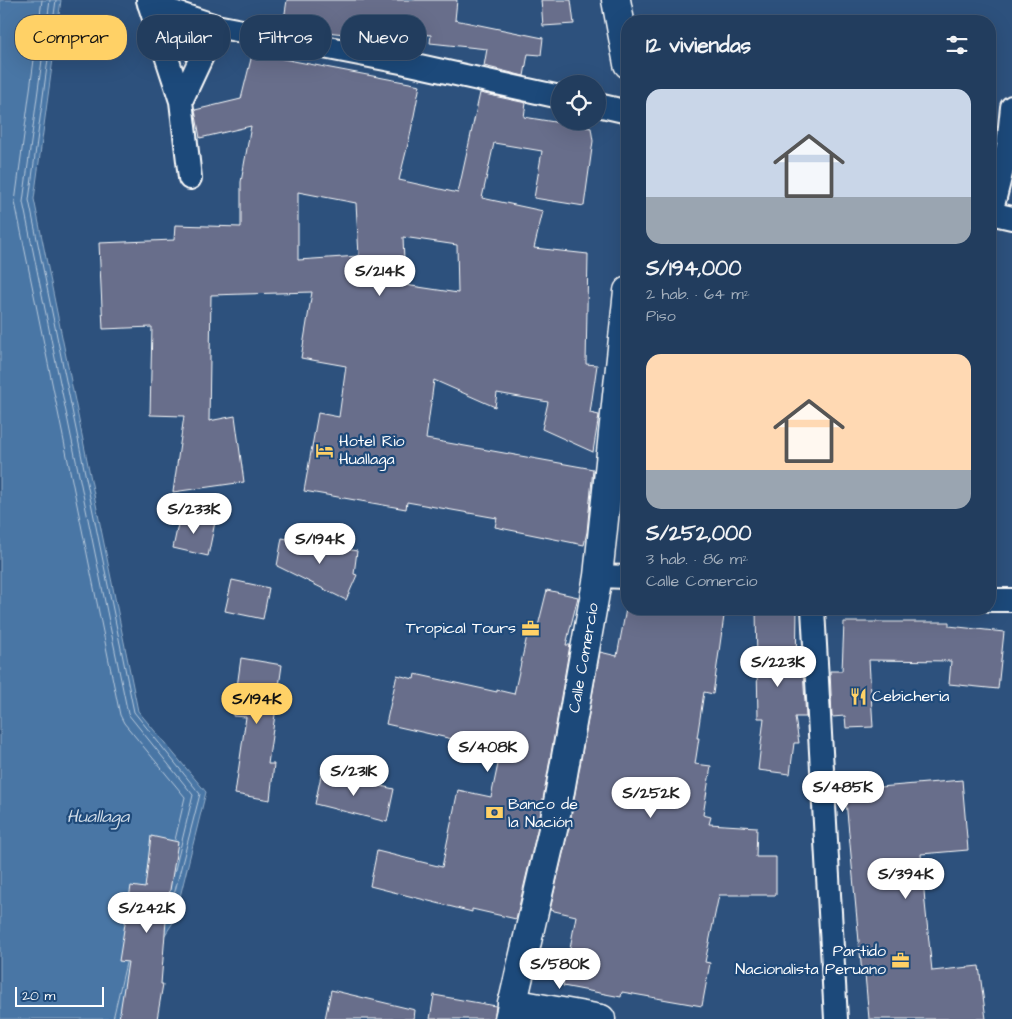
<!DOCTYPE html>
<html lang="es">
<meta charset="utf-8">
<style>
body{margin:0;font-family:"Architects Daughter",sans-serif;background:#2e4867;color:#f1f3f6;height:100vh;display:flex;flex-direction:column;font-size:19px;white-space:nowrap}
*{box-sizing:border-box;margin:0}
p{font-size:16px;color:#a2aebc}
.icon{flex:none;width:28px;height:28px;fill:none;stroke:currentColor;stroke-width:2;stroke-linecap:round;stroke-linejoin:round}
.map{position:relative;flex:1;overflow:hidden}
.drawer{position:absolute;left:621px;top:15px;width:375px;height:600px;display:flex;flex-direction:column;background:#223d5e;border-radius:20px;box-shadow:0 5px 20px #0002,0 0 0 1px #3f5673}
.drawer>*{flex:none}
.top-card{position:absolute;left:15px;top:15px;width:475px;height:45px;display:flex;gap:10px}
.fabs{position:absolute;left:551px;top:75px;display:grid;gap:10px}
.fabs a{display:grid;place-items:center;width:55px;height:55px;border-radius:50%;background:#223d5e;box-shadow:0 5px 20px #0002,0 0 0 1px #3f5673;font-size:25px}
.scale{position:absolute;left:15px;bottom:12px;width:89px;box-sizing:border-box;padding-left:5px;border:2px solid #fff;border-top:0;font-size:14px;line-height:18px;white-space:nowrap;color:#fff;-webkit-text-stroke:4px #1f4a7a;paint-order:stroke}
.price{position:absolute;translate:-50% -42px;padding:0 11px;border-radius:18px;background:#fff;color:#222;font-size:16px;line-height:32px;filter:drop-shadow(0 1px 2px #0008)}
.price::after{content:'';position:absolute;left:50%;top:30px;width:15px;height:11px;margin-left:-8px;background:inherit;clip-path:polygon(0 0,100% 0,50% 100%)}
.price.selected{background:#ffd166;color:#111}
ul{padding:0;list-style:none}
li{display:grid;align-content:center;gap:10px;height:265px;padding:0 25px}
li span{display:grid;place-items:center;height:155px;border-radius:15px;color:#555}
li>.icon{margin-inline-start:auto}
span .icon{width:90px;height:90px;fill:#fffc;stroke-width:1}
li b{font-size:21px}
h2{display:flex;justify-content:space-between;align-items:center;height:60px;padding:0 25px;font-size:21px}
.tag{padding:0 18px;border-radius:20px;background:#223d5e;box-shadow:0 5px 20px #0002,0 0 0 1px #3f5673;font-size:18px;line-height:45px}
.tag.selected{background:#ffd166;color:#111}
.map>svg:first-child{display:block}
.water{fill:#4976a5;stroke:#92adc9}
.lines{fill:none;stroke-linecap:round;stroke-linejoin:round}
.shore{stroke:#b6c8db;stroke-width:1}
.building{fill:#676e8b;stroke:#fff;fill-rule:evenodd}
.street-casing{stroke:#fff;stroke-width:26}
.secondary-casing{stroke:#fff;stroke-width:31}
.street{stroke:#1f4a7a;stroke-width:22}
.secondary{stroke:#1f4a7a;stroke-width:28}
.labels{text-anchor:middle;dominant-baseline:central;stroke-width:4.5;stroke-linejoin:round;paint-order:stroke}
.poi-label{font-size:16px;fill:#fff;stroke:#1f4a7a;text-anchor:start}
.street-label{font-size:16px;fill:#fff;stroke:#1f4a7a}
.water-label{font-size:18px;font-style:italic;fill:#d2dde8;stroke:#1f4a7a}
</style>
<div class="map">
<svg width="1012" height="1019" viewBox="0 0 1012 1019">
<rect width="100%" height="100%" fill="#2d517d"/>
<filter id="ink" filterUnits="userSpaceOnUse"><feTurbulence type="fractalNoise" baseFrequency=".02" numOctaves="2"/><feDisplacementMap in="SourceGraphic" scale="10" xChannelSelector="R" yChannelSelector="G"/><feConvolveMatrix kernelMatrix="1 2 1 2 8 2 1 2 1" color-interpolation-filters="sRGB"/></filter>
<g filter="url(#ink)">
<path class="water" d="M 0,0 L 61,0 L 34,199 L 138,711 L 206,792 L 174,921 L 145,966 L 131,1019 L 0,1019 Z"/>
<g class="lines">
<path class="shore" d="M 42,0 L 15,202 L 120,715 L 124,723 L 185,797 L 175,840
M 50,0 L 23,202 L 128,714 L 193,795 L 174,874
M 56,0 L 29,200 L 134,712 L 200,794 L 167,922
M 113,1019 L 126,963"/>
</g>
<path class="building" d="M 287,0 L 457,0 L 455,20 L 543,38 L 541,55 L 528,54 L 524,76 L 484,66 L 487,49 L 430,43 L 431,35 L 366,31 L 365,36 L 306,30 L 283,26 Z
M 541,0 L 571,0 L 574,24 L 543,26 Z
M 253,51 L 283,59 L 420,85 L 410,136 L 399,180 L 458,193 L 480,93 L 526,103 L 524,117 L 591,128 L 593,141 L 584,206 L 534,198 L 542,151 L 494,143 L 482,198 L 543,211 L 534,248 L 588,254 L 586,364 L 597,365 L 590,413 L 599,415 L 593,452 L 542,429 L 548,402 L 497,393 L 495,407 L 434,380 L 426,439 L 593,469 L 587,532 L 584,545 L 495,527 L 497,518 L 407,502 L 406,509 L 304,491 L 318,413 L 339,417 L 346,366 L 301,358 L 312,292 L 211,295 L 209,421 L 235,416 L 244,482 L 173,492 L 184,416 L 150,415 L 152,327 L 103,329 L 99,243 L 174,240 L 175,225 L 241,227 L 241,182 L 251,126 L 200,138 L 195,110 L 241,99 ZM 298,192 L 356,203 L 359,256 L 298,260 ZM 403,237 L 457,245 L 458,293 L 405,285 Z
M 180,515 L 215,522 L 208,556 L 173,548 Z
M 282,538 L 357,551 L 354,574 L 357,575 L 346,600 L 277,566 Z
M 232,580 L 269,588 L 263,619 L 225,611 Z
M 547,590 L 578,597 L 566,645 L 570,645 L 539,822 L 516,919 L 472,909 L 472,912 L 370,886 L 377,851 L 442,867 L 458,790 L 491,797 L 501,750 L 386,724 L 397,675 L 414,679 L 415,674 L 497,692 L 497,690 L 514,694 L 527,636 L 535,638 Z
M 626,609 L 725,609 L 713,694 L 704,692 L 697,738 L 699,738 L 695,764 L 711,766 L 703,815 L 711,817 L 709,824 L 757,827 L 756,857 L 776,857 L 776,895 L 719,895 L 705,962 L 710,963 L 702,1006 L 622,992 L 621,997 L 563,986 L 576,916 L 550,910 L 569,828 L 600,652 L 617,656 Z
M 756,609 L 797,609 L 796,672 L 803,672 L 806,717 L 795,717 L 799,743 L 794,743 L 790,774 L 758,770 L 764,718 L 758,718 Z
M 844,622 L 949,622 L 949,626 L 1004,632 L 998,689 L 949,684 L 951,661 L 869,660 L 873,727 L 846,728 L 845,716 L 832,717 L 830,671 L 842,671 Z
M 241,658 L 282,665 L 268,764 L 274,764 L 270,800 L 235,794 L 246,717 L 233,716 Z
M 322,771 L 350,777 L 350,779 L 394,789 L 387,822 L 315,804 Z
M 962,780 L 968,850 L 921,854 L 925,903 L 932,971 L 979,966 L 986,1019 L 869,1019 L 865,974 L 862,974 L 845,790 Z
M 151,836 L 178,842 L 167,908 L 161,984 L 163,984 L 157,1019 L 119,1019 L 128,962 L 119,961 L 131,886 L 145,888 Z
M 331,990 L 415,1010 L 414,1019 L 325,1019 Z
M 434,995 L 496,1006 L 494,1019 L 430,1019 Z"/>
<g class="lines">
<defs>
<path id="street" d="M 148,0 L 181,101 L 190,178
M 149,4 L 216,26 L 406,63 L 560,97
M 181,101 L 216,26
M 598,105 L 628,112
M 990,213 L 1012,218
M 991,213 L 1008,146 L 1012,107
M 598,576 L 628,577
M 990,600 L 1012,600
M 813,609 L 836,1019"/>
<g id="secondary">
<path d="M 616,0 L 628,64"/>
<path d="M 512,1003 L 601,1019"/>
<path id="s1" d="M 509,1019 L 554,825 L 598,576 L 628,291"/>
</g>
</defs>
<use href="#street" class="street-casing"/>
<use href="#secondary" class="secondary-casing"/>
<use href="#street" class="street"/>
<use href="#secondary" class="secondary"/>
</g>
</g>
<defs>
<symbol id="hotel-bare" viewBox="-9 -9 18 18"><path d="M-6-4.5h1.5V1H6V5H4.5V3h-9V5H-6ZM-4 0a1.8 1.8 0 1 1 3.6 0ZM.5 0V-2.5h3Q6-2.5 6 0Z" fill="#ffd166" stroke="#1f4a7a" stroke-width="2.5" paint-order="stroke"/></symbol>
<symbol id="office-bare" viewBox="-9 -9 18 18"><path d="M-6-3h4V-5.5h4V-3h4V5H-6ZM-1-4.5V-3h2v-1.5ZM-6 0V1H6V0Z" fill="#ffd166" stroke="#1f4a7a" stroke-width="2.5" paint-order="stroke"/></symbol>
<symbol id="restaurant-bare" viewBox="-9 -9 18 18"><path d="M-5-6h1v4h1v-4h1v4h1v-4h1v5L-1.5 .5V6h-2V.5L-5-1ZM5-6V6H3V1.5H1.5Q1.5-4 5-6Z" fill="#ffd166" stroke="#1f4a7a" stroke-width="2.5" paint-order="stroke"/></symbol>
<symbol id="bank-bare" viewBox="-9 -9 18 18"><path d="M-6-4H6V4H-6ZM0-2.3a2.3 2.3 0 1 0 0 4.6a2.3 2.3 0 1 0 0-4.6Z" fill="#ffd166" stroke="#1f4a7a" stroke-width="2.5" paint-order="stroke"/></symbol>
</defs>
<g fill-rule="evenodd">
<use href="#hotel-bare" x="312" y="438" width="25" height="25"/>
<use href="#office-bare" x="518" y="616" width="25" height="25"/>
<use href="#restaurant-bare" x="846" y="684" width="25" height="25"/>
<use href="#bank-bare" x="482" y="800" width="25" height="25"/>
<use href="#office-bare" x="888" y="948" width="25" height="25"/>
</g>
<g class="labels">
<g class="poi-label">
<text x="339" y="441">Hotel Rio<tspan x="339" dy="18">Huallaga</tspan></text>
<text x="516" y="628" text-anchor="end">Tropical Tours</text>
<text x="872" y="696">Cebicheria</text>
<text x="508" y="804">Banco de<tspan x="508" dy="18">la Nación</tspan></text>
<text x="886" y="951" text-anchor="end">Partido<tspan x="886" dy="18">Nacionalista Peruano</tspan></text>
</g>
<g class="street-label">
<text stroke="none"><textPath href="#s1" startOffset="369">Calle Comercio</textPath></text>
</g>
<g class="water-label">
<text x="98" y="816">Huallaga</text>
</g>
</g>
</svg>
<div class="fabs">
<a><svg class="icon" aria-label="locate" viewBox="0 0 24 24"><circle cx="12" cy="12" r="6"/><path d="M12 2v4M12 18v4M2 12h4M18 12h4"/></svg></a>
</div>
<div class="scale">20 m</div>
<b class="price" style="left:380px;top:297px">S/214K</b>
<b class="price" style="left:194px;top:535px">S/233K</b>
<b class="price" style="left:320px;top:565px">S/194K</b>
<b class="price" style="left:778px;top:688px">S/223K</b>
<b class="price selected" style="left:257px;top:725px">S/194K</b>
<b class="price" style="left:488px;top:773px">S/408K</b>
<b class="price" style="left:354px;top:797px">S/231K</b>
<b class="price" style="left:843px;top:813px">S/485K</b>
<b class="price" style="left:651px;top:819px">S/252K</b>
<b class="price" style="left:906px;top:900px">S/394K</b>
<b class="price" style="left:147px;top:934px">S/242K</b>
<b class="price" style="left:560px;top:990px">S/580K</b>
<div class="top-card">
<a class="tag selected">Comprar</a>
<a class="tag">Alquilar</a>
<a class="tag">Filtros</a>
<a class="tag">Nuevo</a>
</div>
<section class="drawer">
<h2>12 viviendas<svg class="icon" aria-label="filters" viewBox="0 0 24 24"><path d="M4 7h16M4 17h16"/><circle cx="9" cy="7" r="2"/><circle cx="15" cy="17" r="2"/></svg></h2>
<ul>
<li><span style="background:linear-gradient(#c9d6e8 70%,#9aa5b1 0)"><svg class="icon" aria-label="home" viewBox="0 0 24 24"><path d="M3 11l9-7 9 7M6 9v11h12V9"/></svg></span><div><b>S/194,000</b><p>2 hab. · 64 m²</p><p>Piso</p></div></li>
<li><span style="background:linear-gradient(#ffd9b3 75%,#9aa5b1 0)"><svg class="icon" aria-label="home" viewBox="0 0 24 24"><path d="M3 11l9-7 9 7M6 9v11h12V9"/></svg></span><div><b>S/252,000</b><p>3 hab. · 86 m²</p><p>Calle Comercio</p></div></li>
</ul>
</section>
</div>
